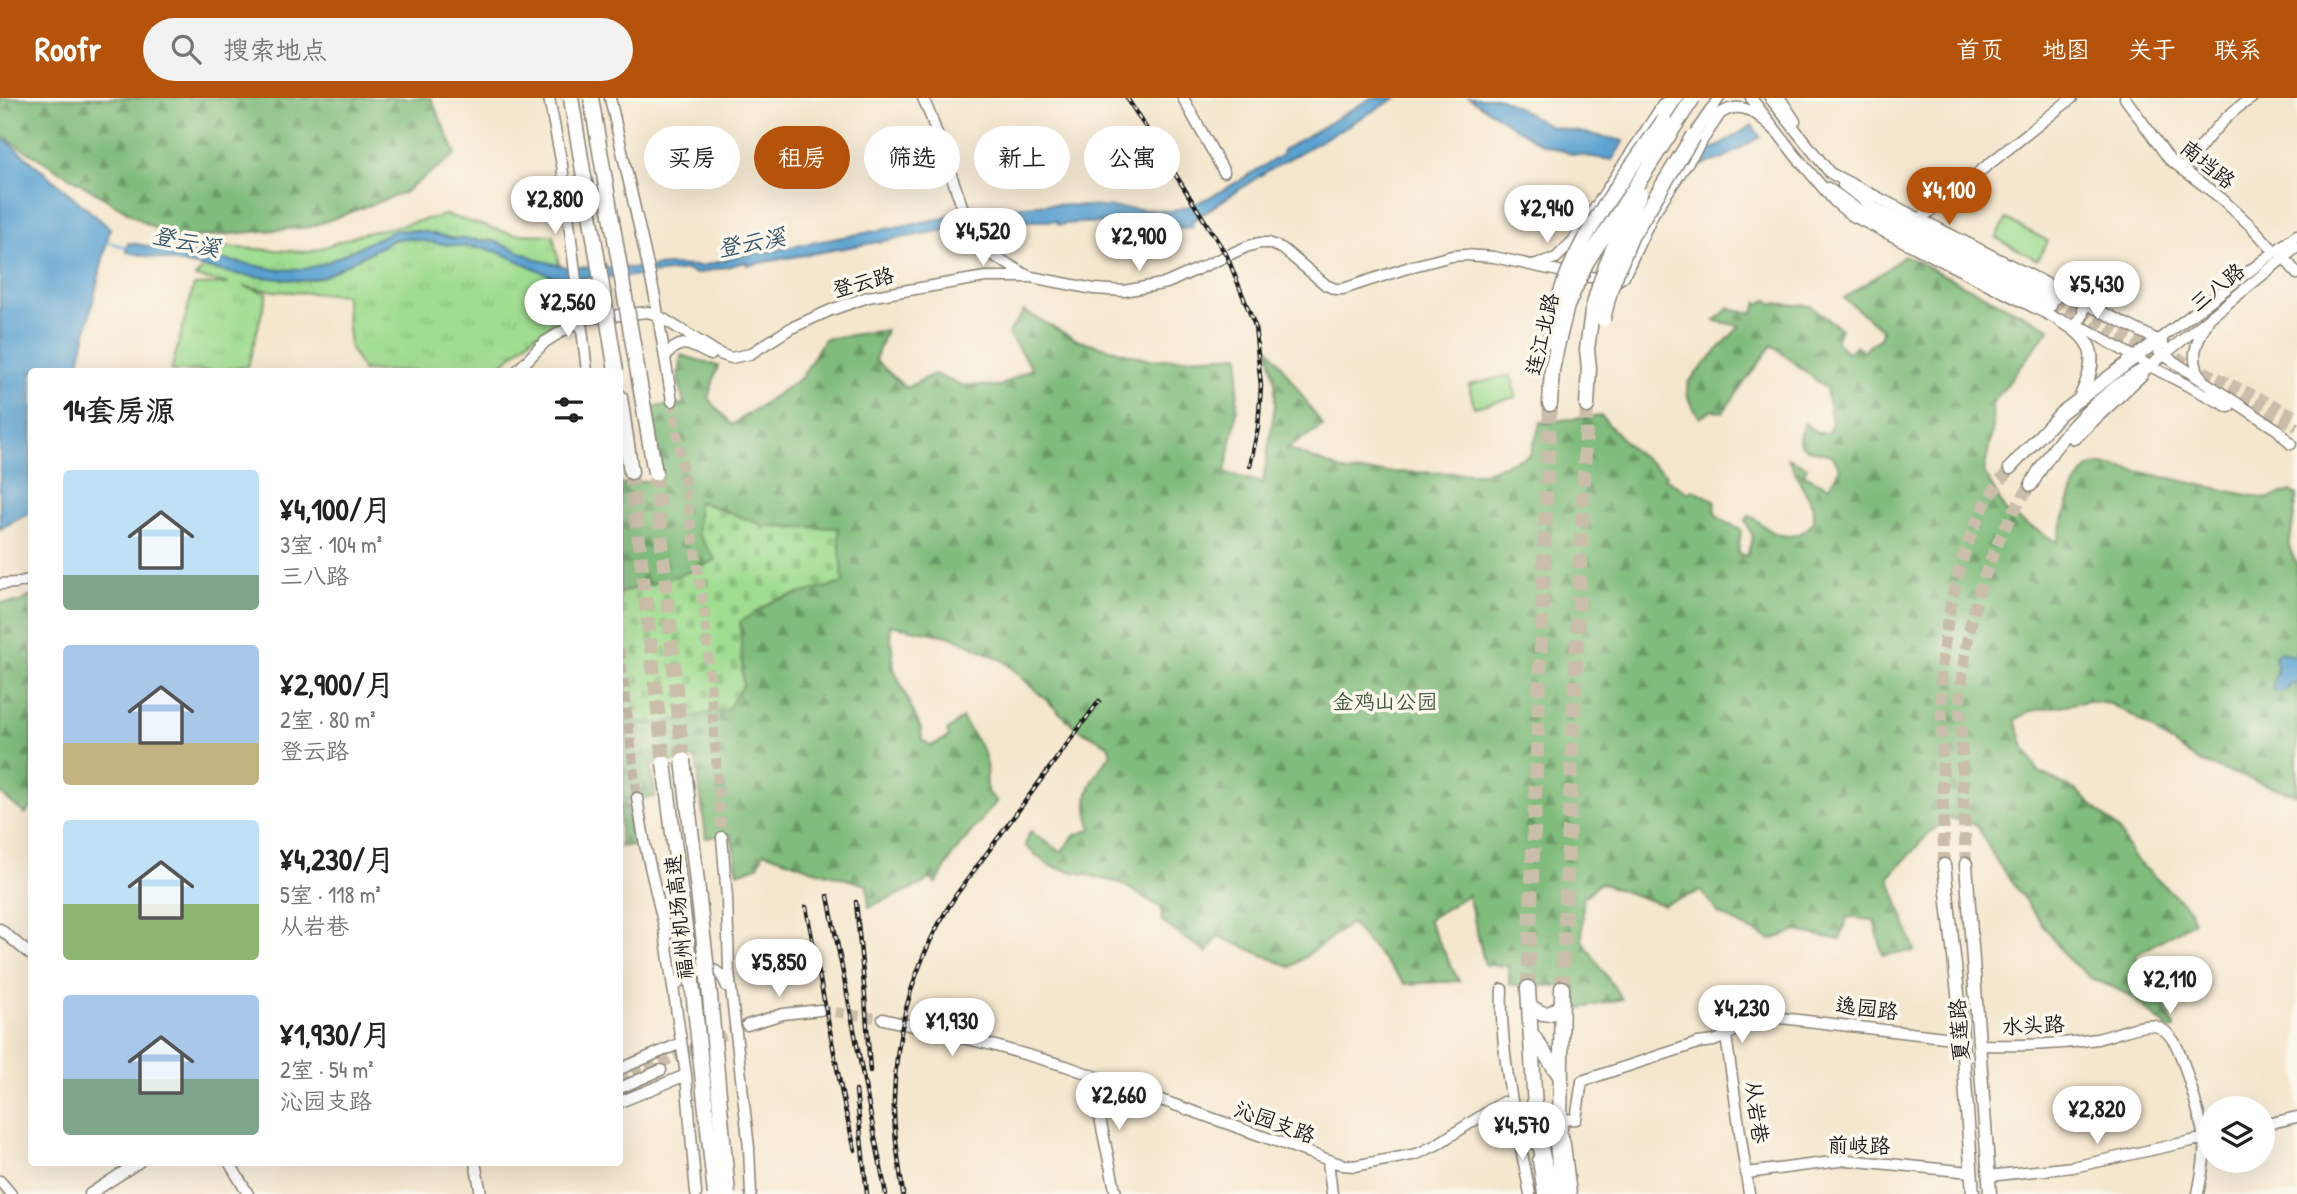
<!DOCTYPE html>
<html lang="zh">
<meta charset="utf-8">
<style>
body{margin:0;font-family:"Patrick Hand","LXGW WenKai TC",sans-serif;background:#f2f2f2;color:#222;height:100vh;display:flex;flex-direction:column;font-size:26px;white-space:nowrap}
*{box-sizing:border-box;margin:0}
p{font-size:23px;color:#767676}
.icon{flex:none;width:38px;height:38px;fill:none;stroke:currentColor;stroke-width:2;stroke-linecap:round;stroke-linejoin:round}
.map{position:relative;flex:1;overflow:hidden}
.details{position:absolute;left:28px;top:270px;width:595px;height:798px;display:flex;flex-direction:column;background:#fff;border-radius:7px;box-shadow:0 7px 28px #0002}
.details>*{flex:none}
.guide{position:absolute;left:644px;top:28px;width:665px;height:63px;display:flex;gap:14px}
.controls{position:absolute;left:2198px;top:998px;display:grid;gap:14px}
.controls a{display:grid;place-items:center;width:77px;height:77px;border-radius:50%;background:#fff;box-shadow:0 7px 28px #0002;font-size:35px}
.price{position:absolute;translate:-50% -60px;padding:0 16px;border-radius:24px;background:#fff;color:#222;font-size:23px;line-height:46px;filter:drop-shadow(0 2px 4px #0008)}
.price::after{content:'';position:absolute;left:50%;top:42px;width:21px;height:16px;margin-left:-10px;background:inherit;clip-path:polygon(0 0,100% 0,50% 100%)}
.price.selected{background:#b45309;color:#fff}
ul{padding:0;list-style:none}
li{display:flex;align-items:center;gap:21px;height:175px;padding:0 35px}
li span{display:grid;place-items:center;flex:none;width:196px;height:140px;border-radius:7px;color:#555}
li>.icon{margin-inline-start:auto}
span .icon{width:84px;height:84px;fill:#fffc;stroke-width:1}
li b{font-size:30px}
h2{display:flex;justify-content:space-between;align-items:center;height:84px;padding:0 35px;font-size:30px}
.chip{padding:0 24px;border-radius:32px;background:#fff;box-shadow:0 7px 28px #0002;font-size:24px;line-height:63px}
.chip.selected{background:#b45309;color:#fff}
header{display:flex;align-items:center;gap:42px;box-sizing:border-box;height:98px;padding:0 35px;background:#b45309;color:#fff}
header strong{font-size:33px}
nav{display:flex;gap:38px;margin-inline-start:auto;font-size:24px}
.search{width:490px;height:63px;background:#f2f2f2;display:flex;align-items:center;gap:18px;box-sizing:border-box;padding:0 24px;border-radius:38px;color:#767676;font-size:26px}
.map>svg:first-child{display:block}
.grass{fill:url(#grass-tufts);stroke:#5e7c56;stroke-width:2}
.forest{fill:url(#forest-firs);stroke:#4e6c4c;stroke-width:2}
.cemetery{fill:url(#cemetery-stones);stroke:#5e7c56;stroke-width:2}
.pitch{fill:#a0dd91;stroke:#5e7c56;stroke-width:2}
.water{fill:#5aa1d0;stroke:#3b5e76;stroke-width:2}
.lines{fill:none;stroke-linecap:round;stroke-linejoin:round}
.stream{stroke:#5aa1d0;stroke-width:2}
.secondary-tunnel{stroke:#cabeaa;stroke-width:10;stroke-dasharray:10 5;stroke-linecap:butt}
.primary-tunnel{stroke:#cabeaa;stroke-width:12;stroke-dasharray:12 6;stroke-linecap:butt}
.highway-tunnel{stroke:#cabeaa;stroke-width:14;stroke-dasharray:14 7;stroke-linecap:butt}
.secondary-casing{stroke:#888275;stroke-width:13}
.primary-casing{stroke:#888275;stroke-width:15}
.highway-casing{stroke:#888275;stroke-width:17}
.secondary{stroke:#fff;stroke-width:10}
.primary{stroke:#fff;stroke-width:12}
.highway{stroke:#fff;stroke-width:14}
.rail-casing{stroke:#1c1c1c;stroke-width:4.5}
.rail{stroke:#fbf7ec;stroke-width:2;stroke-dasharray:5;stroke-linecap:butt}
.highway-bridge-casing{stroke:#888275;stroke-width:17;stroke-linecap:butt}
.highway-bridge{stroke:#fff;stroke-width:14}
.labels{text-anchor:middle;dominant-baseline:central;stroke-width:7;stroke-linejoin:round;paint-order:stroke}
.street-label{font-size:21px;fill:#1c1c1c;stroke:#fbf7ec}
.park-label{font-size:21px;fill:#44563f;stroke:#fbf7ec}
.water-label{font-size:23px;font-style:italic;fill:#38586d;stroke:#fbf7ec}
</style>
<header>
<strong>Roofr</strong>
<div class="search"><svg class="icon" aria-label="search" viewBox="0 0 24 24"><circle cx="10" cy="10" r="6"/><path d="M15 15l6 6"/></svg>搜索地点</div>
<nav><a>首页</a><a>地图</a><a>关于</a><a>联系</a></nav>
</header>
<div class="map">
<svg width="2297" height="1096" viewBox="0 0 2297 1096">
<defs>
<pattern id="grass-tufts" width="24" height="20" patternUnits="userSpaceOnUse" patternTransform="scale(1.75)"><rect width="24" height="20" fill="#a0dd91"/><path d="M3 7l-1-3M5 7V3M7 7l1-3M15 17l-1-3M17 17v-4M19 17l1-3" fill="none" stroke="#89bd7c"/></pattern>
<pattern id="forest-firs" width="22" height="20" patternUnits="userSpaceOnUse" patternTransform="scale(1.75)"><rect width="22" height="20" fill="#80bc7b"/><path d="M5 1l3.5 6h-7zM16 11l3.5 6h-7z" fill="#689864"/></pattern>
<pattern id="cemetery-stones" width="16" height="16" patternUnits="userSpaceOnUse" patternTransform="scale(1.75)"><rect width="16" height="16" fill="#a0dd91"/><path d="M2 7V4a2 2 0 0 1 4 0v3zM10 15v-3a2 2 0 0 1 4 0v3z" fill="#89bd7c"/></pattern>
</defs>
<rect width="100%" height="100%" fill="#fbf7ec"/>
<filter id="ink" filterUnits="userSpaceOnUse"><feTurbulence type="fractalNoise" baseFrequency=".0143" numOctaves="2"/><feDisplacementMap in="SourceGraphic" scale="14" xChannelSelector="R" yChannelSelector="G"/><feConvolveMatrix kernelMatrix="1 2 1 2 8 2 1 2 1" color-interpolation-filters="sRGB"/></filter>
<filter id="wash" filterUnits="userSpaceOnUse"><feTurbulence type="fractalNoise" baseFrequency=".00686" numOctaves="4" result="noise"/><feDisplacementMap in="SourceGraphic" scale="28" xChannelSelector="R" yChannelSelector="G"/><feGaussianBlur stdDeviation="1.57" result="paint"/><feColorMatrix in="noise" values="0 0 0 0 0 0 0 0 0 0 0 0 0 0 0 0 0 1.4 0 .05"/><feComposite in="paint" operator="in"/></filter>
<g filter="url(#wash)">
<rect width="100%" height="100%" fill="#f5e7ce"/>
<path class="grass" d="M 446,117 L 513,136 L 553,137 L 564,190 L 559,221 L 530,241 L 495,273 L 363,273 L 350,250 L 345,197 L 275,193 L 243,188 L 267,195 L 248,268 L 216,273 L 171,273 L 194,187 L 229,186 L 195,179 L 222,149 L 310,154 L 361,136 Z"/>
<path class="forest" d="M 0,0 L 431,0 L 456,56 L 403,95 L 310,129 L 172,141 L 0,37 Z
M 1904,157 L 2050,230 L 1992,306 L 1993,329 L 1984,374 L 2006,414 L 2057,444 C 2064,424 2071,379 2091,369 C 2099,365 2110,368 2118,369 L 2266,401 L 2291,393 L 2297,397 L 2289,449 L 2297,467 L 2297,697 L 2200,664 L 2130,616 L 2110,606 L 2088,603 L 2031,613 L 2015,622 L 2024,649 L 2039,674 L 2077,693 L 2119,732 L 2132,758 L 2190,812 L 2193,824 L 2135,858 C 2144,871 2155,880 2163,894 L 2160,900 L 2175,930 L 2170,932 L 2133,900 L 2115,890 L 2090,880 L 2067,860 L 1995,761 L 1977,727 L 1950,720 L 1930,734 L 1889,779 L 1915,853 L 1883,857 L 1874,822 L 1847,819 L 1840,842 L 1797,833 L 1770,842 L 1719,816 L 1701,793 L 1663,807 L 1600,785 L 1583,800 L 1582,842 L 1622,901 L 1577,911 L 1576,888 L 1509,887 L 1509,868 L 1485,867 L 1468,797 L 1428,822 L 1459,883 L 1405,886 L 1351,825 L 1291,869 L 1218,838 L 1207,855 L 1162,824 L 1161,810 L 1120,785 L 1050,768 L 1025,748 L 1030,733 L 1061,754 L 1075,737 L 1092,731 C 1080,698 1090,683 1111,656 L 1108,647 L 1075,629 L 1004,563 L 954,539 L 890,527 L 894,571 L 921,631 L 922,642 L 931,648 L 949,639 L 947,633 L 962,620 L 983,653 L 986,662 L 987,694 L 997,703 L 954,755 L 936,786 L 930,780 L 925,785 L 869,809 L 867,787 L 811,771 L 764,754 L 758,768 L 738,775 L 731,736 L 706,740 L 696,660 L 651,667 L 655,699 L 626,701 L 629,728 L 635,747 L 620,749 L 620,386 L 662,381 L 652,309 L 684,306 L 678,279 L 681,257 L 718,268 L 708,300 L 732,327 L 802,279 L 824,241 L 886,232 L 875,262 L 906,290 L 934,276 L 960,287 L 1000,288 L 1032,270 L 1008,236 L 1024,213 L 1075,241 L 1150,262 L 1240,257 L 1236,319 L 1225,375 L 1263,385 L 1275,307 L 1275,282 L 1268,248 L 1323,328 L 1287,350 L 1347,374 L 1483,375 L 1530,357 L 1541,324 L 1601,318 L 1633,352 L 1667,377 L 1665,380 L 1689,395 L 1693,391 L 1715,403 C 1710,423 1729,423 1741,432 L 1738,455 L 1747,458 L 1753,438 L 1745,423 L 1749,418 C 1757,421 1761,427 1768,431 C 1783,442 1802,440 1813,424 L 1813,409 L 1788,360 L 1807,369 L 1804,377 L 1829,389 L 1840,370 L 1832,357 L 1806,351 L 1799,345 L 1804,325 L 1818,335 L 1828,335 L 1832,325 L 1826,290 L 1772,247 L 1723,314 L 1713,312 L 1700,320 C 1692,308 1683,297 1689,283 L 1740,228 L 1715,223 L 1730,209 L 1733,212 L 1753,215 L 1758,204 L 1760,206 L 1768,201 L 1771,205 L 1811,208 L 1841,231 L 1836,243 L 1847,254 L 1857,248 L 1863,253 L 1880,240 L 1882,233 L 1880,230 L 1844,200 L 1886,172 Z
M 31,498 L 32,709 L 25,716 L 0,695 L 0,505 L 20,504 Z"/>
<path class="cemetery" d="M 698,403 L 765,428 L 838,430 L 843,485 L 775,502 L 740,524 L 743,587 L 727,612 L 651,626 L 620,622 L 620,495 L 686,475 L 716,462 L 698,436 Z"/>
<path class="pitch" d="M 2006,121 L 2048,143 L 2037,162 L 1996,140 Z
M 1511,277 L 1516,299 L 1474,309 L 1469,287 Z"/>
<path class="water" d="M 1371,0 L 1396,0 L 1264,75 L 1191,124 L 1193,129 C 1148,135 1103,119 1059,127 L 1056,123 L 998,123 L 747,167 L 746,164 L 696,176 L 686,172 L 634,178 L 568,181 L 558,181 L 501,155 L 487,151 L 442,146 L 405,140 L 393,142 L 323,179 L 301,183 L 241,177 L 126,154 L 128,145 L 136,146 L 280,172 L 305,171 L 323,166 L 395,132 L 422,133 L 451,140 L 494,143 L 539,162 L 566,169 L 634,170 L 668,167 L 702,168 L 736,159 L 944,120 L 955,113 L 964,112 L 1050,106 L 1171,113 C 1212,104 1246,77 1282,57 L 1283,52 Z
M 1469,0 L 1501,0 L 1550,28 L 1624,43 L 1612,62 L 1572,56 L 1540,45 Z
M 1752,27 L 1760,39 L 1722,61 L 1695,69 L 1705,53 L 1719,48 Z
M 0,41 L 7,43 L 110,130 L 77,273 L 32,273 L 31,414 L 0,431 Z
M 2281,554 L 2297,559 L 2297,585 L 2288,587 L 2285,593 L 2274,593 L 2273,587 L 2278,568 L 2275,564 L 2276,556 Z"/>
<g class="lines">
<path class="stream" d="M 106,143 L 128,150"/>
</g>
</g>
<g filter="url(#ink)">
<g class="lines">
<path class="secondary-tunnel" d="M 2056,200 L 2297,318
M 2051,208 L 2165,264
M 2227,294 L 2297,329
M 672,303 L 705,518 L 722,739
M 620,551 L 637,700
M 820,912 L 883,921
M 620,984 L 747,927"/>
<path class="primary-tunnel" d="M 1966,766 L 1960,615 C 1961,539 1986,448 2031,387
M 1944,767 L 1941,571 C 1947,517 1958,459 1983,410 C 1990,396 2001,383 2010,370"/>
<path class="highway-tunnel" d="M 631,374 L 664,665
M 655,375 L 683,662
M 1528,890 L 1550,306
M 1562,890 L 1587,308"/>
<defs>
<path id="secondary" d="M 549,0 L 562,67 L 587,273
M 610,0 L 655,199 L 672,303
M 923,0 L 931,19 L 971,134 L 989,155 L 1028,178
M 1183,0 L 1224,74
M 1751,0 L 1795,57 L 1835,104 L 1851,117 L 2061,223 L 2088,232 L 2150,268 L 2297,149
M 1770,0 L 1830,75 L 2163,245
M 1780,0 L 1795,23
M 2125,0 L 2169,61 L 2222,101 L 2252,129 L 2275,154
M 1664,22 L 1679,0
M 1693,38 L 1719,0
M 2183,72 C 2203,46 2223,17 2252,0
M 1843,87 L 1872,108 L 2056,200
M 1828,90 L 1856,110 L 1877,121 L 2051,208
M 1920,121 L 2072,0
M 2284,159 L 2297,176
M 1533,167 L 1556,160 L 1573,143 L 1664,5 L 1675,0
M 2073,227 C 2083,222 2085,214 2082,204
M 2157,243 L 2297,137
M 2159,254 L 2278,332 L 2291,346
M 665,260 C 681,237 691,248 711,257
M 2150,268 L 2229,309
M 517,273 L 545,244 L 582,221 L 648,214 L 657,217 L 720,256 L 731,260 L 750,256 L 791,230 L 831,212 L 868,199 L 985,179 L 1031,179 L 1094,191 L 1124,193 L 1167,185 L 1246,149 L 1259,145 L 1269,145 L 1283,151 L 1326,187 L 1335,191 L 1343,191 L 1413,168 L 1452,158 L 1465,157 L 1494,159 L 1577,177 L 1617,183 L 1624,178 L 1653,116 L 1720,16 C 1742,0 1760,18 1776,33
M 2203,282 C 2188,261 2196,244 2208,223
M 0,486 L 16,485 L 32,481
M 637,700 L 645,747 L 664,828 L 686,977 L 696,1096
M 722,739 L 727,800 L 729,873 L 749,1050 L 751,1096
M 0,831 L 32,858
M 673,891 C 687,871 717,858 727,889
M 1502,891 C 1499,955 1518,1033 1530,1096
M 883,921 L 992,947 L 1066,968 L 1343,1067 L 1354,1068 L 1417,1056 L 1436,1047 L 1503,1004 L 1537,1048
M 747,927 L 783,916 L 820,912
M 1726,938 L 1749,1096
M 1979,947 C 2019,948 2058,947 2097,941 C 2113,938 2140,925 2155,928 C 2164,930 2170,937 2175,945 C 2184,961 2202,1024 2204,1043 C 2206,1060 2201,1079 2198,1096
M 620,971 L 681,945
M 1091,978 L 1116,1096
M 620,990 L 661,972
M 620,1004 L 686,977
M 1560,1022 L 1576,1021 L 1582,983 L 1698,945 L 1714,943 L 1726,938 L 1750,923 L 1781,920 L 1961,941
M 2263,1027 L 2297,1019
M 1560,1030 L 1565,1046 L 1571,1096
M 1538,1062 L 1543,1096
M 1328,1063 L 1332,1096
M 229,1064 L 248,1096
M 475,1064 L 481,1096
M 1747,1075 L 1847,1062 L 1970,1074
M 1988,1078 L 2073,1069 L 2210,1039
M 0,1083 L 11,1096
M 90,1096 L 139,1064"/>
<path id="primary" d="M 2061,223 C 2098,243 2097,263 2081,298
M 2074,340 L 2142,276
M 2010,370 L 2061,315 L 2157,243
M 2031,387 C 2057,338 2102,293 2150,268
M 1966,766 L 1990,1096
M 1944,767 L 1960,914 L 1973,1096"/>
<path id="highway" d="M 620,299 L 631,374
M 1550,306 L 1552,272 L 1558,244
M 1587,308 L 1589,270 L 1587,251 L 1592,214
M 1528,890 L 1536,1028 L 1551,1096
M 1529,907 C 1542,918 1550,919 1562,907
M 1532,937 L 1561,979
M 1562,1096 L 1557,1045 L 1560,1030 L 1562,890"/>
</defs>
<use href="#secondary" class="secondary-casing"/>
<use href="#primary" class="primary-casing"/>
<use href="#highway" class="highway-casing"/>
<use href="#secondary" class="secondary"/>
<use href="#primary" class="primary"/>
<use href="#highway" class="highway"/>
<defs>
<path id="rail" d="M 1127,0 L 1227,158 L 1255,228 L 1261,288 L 1258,330 L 1250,368
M 828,798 L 886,1096
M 856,804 L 865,898 L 870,973
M 806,809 L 845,1011 L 855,1052
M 856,993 L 867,1096
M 903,1096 C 899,1064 893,1032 894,1000 C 896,927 916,858 956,797 L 1099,603"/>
</defs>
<use href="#rail" class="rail-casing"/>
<use href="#rail" class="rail"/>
<defs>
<path id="highway-bridge" d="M 571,0 L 616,273
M 591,0 L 655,375
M 1592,214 C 1602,172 1619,133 1640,96
M 1603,221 L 1611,189 L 1631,139 L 1693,38
M 1550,243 C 1559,159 1618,89 1664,22
M 1558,244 L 1567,208 L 1586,165 L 1693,0
M 683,662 L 710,898 L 728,1096
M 664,665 L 694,901 L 715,1096"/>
</defs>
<use href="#highway-bridge" class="highway-bridge-casing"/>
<use href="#highway-bridge" class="highway-bridge"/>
</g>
</g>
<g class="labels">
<g class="street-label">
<text transform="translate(2208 66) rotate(39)">南垱路</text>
<text transform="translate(863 184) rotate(-15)">登云路</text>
<text transform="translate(2217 189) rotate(-39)">三八路</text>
<text transform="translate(1542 236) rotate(-77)">连江北路</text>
<text transform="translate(679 819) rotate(-96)">福州机场高速</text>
<text transform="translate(1867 910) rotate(7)">逸园路</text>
<text transform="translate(2033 927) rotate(-3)">水头路</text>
<text transform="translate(1959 932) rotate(-94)">夏莲路</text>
<text transform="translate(1757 1014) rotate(82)">从岩巷</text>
<text transform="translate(1275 1024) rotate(20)">沁园支路</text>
<text transform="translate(1859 1047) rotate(1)">前岐路</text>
</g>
<g class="park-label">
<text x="1385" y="603">金鸡山公园</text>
</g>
<g class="water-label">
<text transform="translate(186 143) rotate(12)">登云溪</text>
<text transform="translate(751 144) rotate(-11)">登云溪</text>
</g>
</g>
</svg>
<div class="controls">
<a><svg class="icon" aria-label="layers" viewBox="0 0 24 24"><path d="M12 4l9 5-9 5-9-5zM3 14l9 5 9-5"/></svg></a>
</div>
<b class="price selected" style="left:1949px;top:129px">¥4,100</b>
<b class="price" style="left:555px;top:138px">¥2,800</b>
<b class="price" style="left:1547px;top:147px">¥2,940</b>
<b class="price" style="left:983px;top:170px">¥4,520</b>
<b class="price" style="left:1139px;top:175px">¥2,900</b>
<b class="price" style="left:2097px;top:223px">¥5,430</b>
<b class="price" style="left:568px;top:241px">¥2,560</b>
<b class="price" style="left:779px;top:901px">¥5,850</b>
<b class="price" style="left:2170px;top:918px">¥2,110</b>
<b class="price" style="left:1742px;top:947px">¥4,230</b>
<b class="price" style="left:952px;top:960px">¥1,930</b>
<b class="price" style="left:1119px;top:1034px">¥2,660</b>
<b class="price" style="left:2097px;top:1048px">¥2,820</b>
<b class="price" style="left:1522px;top:1064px">¥4,570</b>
<div class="guide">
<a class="chip">买房</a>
<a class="chip selected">租房</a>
<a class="chip">筛选</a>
<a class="chip">新上</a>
<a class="chip">公寓</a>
</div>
<section class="details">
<h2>14套房源<svg class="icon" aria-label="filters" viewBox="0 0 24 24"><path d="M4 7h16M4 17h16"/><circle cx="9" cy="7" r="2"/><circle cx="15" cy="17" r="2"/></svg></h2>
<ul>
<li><span style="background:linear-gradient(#bfe0f5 75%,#7fa58c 0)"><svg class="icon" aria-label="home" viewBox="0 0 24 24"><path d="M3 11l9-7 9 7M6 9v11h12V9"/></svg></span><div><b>¥4,100/月</b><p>3室 · 104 m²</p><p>三八路</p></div></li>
<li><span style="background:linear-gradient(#a9c7e8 70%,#c2b280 0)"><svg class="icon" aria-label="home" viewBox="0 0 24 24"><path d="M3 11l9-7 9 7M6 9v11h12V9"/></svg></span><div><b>¥2,900/月</b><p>2室 · 80 m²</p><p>登云路</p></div></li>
<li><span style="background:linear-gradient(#bfe0f5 60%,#8fb573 0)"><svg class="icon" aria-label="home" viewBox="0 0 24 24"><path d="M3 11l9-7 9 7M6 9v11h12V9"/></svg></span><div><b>¥4,230/月</b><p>5室 · 118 m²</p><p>从岩巷</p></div></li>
<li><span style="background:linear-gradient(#a9c7e8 60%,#7fa58c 0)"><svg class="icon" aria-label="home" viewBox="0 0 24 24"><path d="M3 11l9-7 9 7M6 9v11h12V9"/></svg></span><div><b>¥1,930/月</b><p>2室 · 54 m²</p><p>沁园支路</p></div></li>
</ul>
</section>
</div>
